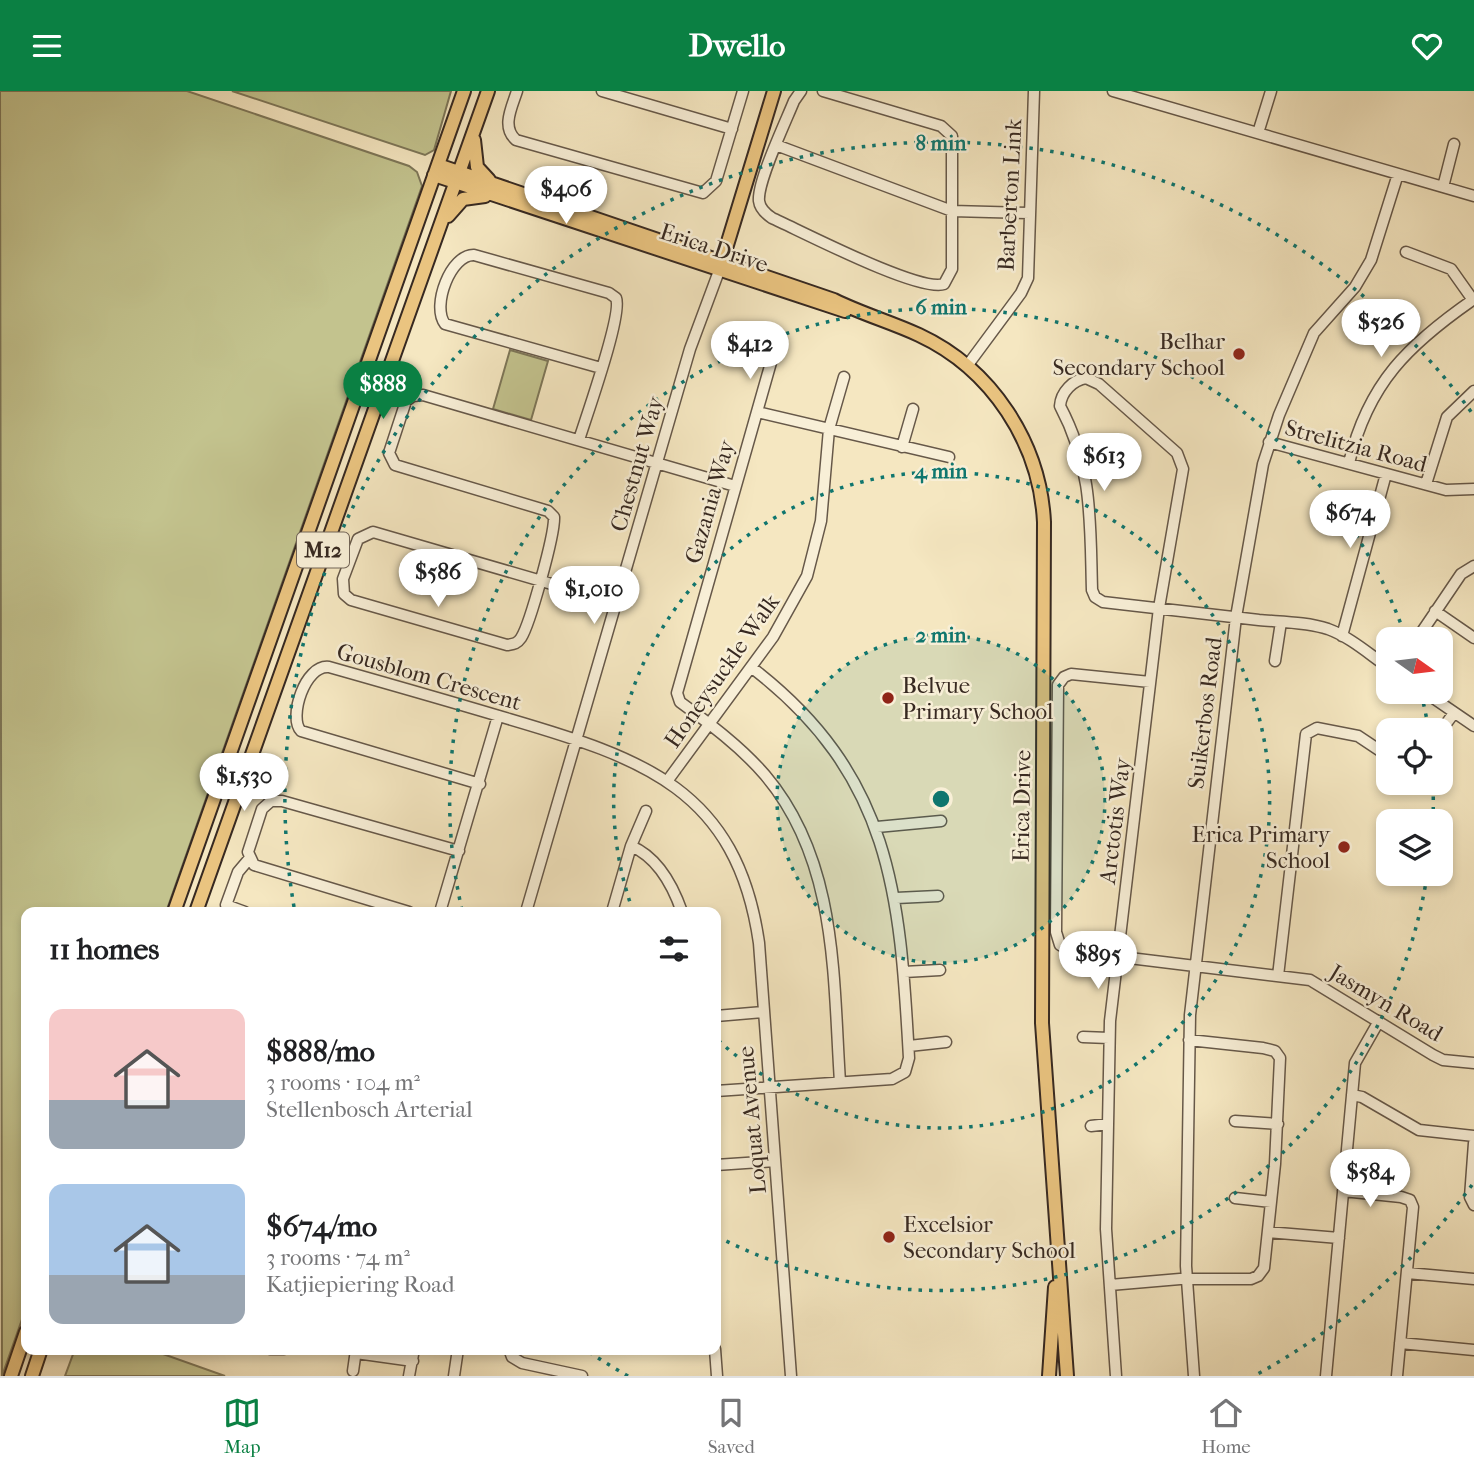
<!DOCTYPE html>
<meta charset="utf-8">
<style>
body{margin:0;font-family:"IM FELL French Canon",serif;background:#f6f6f6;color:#202124;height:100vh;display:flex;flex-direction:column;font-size:26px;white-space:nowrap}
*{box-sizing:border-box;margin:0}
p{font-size:23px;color:#757577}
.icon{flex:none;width:38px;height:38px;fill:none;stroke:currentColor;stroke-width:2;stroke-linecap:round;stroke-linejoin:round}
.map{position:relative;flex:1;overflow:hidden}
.details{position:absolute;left:21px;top:816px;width:700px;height:448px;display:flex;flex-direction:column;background:#fff;border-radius:14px;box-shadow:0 4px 10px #0003}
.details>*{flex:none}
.needle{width:46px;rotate:104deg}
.controls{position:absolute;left:1376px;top:536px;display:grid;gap:14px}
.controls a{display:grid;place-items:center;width:77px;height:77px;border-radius:14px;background:#fff;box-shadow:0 4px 10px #0003;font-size:35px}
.price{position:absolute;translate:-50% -60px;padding:0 16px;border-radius:24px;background:#fff;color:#222;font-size:23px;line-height:46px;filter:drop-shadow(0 2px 4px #0008)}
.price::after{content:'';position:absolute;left:50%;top:42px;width:21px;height:16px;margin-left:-10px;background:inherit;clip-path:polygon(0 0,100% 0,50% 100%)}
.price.selected{background:#0b8043;color:#fff}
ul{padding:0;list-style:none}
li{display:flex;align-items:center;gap:21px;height:175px;padding:0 28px}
li span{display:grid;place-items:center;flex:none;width:196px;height:140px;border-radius:14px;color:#555}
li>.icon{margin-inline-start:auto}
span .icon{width:84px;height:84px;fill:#fffc;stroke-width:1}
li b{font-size:30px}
h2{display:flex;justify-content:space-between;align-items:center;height:84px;padding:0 28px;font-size:30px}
header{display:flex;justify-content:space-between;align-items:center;height:91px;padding:0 28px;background:#0b8043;color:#fff;font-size:32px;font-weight:700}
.tabs{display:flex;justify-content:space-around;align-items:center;height:98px;border-top:2px solid #e0e0e0;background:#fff;font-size:19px;color:#757577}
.tabs a{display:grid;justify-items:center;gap:4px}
.tabs .selected{color:#0b8043}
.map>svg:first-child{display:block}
.green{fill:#c3c38e;stroke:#7d7658;stroke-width:2}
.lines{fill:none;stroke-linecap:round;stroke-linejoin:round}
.minor-casing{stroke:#665849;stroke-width:13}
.major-casing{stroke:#372921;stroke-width:16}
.minor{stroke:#f8efd7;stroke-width:10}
.major{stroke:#eac480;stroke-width:12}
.ring{fill:none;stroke:#0f766e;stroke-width:3.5;stroke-dasharray:3.5 7}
.poi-dot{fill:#8f2418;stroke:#f8efd7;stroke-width:2.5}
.labels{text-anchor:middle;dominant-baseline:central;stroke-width:5;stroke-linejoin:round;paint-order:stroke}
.shield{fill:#f8efd7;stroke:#716458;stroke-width:2}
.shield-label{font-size:21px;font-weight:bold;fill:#372921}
.street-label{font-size:23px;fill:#372921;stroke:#f8efd7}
.poi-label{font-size:23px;fill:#372921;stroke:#f8efd7;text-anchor:end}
.centre{fill:#0f766e;stroke:#f8efd7;stroke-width:3.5}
.ring-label{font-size:21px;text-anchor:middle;font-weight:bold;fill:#0f766e;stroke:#f8efd7;stroke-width:5;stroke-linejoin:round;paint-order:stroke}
</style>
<header><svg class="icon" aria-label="menu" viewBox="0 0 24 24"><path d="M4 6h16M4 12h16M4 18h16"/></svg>Dwello<svg class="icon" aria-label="heart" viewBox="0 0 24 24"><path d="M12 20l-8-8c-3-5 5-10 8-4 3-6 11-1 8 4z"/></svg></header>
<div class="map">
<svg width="1474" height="1285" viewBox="0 0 1474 1285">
<rect width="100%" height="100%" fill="#f5e7c1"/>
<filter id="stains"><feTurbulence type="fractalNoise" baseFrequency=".00286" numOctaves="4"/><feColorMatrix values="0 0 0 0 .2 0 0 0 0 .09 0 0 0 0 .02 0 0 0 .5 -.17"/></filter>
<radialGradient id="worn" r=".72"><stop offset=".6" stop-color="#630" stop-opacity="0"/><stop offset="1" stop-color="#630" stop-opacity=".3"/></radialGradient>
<path class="green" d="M 0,0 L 187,0 L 409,75 L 417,81 L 422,95 L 166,821 L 26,821 L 26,1217 L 2,1285 Z
M 232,0 L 451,0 L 434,59 L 425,64 Z
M 510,259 L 548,270 L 531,329 L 493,318 Z
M 75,1258 L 149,1258 L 225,1285 L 65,1285 Z"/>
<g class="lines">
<defs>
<path id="minor" d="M 517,0 C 512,16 501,36 516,49 L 703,102 L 716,90 L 743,0
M 602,0 L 732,38
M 801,0 L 794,10 C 786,30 757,91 759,110 C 760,118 766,123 772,127 C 801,140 920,202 944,193 L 952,178 L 952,45 L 941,35 L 823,0
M 1113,0 L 1474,105
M 1258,42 L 1271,0
M 776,54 L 952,120 L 1030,122
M 1443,96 L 1454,53
M 1406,161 L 1451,178 L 1473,209
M 772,268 L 677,602 L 680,611 C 710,633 741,656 765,684 C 838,770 833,886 840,991
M 967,275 L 1021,202 L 1028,187 L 1034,0
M 757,321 L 949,366
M 579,349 C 586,326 623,223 616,207 L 609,202 L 474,164 C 451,163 431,215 445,233 L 601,277
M 1269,351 L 1446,399 L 1474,398
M 902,356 L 913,318
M 1349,372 C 1368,292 1409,253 1474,208
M 1426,393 L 1447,326 L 1474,300
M 617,512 L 373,441 L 358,448 L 343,488 L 344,503 L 351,509 L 507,554 C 513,553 517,553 521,547 C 530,533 555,443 554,426 L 548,420 L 395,374 L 389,362 L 406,310 L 413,305 L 423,304 L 735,395
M 1435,520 L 1474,547
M 1342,545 L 1386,383
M 1417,548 L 1461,483 L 1474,475
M 1275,570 L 1281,531
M 1150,591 L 1071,583 L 1064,586 L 1058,594 L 1056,841 L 1060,854 L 1072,860 L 1310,889 L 1433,964 L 1443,969 L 1474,972
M 1423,600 L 1474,635
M 1440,641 L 1454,622
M 668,689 L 773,546 L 807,485 L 821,430 L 829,338 L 844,286
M 480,693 L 301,640 C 288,627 305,573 329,576 C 389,593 449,610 509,628 C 642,667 737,698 759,852 L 791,1285
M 877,736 L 941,730
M 631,755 C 657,766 673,795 682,821
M 896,807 L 938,805
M 245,821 L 226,814 L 238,781 L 249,768
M 409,821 L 254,774 L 248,761 L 262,718 L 271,710 L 282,710 L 459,760
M 440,821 L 498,625
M 526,821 L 690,258 L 719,180
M 612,821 L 631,755 L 646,720
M 904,881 L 940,879
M 1278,885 L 1306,643 L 1317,637 L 1358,645 L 1388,665
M 716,925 L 763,921
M 1083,946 L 1109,947
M 909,955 L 946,951
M 716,1000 L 892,988 L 905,981 L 909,967 C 900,803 892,684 751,576
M 1352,1004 L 1362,1006 L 1419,1039 L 1474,1045
M 1235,1030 L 1278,1033
M 1091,1035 L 1108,1033
M 1474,1052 L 1470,1106 L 1474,1114
M 716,1074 L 775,1070
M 1343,1100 L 1401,1106 L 1410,1109 L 1413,1116 L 1397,1285
M 1235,1107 L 1271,1111
M 1268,1141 L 1339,1147
M 1407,1182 L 1474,1188
M 1110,1194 L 1180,1188 L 1251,1188 L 1258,1185 L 1264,1177 L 1275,1073 L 1280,967 L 1275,960 L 1263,957 L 1189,949
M 1400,1252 L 1474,1259
M 270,1258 L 284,1258
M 509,1258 L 512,1266 L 522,1272 L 582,1285
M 715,1258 L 717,1285
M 356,1262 L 413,1270
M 353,1280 L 356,1259
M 409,1285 L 414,1258
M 454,1285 L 458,1258
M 1116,1285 L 1106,1138 L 1110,930 L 1159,517 L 1183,378 L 1177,362 L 1099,293 L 1086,287 C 1073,289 1061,301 1060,315 C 1093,377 1090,431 1092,499 L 1095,506 L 1103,511 C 1155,517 1207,523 1259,529 C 1281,531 1307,531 1328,538 C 1350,546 1369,563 1388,576
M 1194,1285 L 1186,1175 L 1190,924 L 1236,526 L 1263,373 L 1279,324 L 1314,242 L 1355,196 L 1371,169 L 1398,83
M 1326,1285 L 1355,972 L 1379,930"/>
<path id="major" d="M 474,49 L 477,76 L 489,89
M 438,74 L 834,209 C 862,223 891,231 919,244 C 992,278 1040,352 1044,431 L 1042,932 L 1067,1285
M 434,84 L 845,220
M 448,125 L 463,108 L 485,105
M 720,177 L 774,0
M 174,821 L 464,0
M 196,821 L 488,0
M 11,1285 L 26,1241
M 32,1285 L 41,1258
M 1049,1285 L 1055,1196"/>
</defs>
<use href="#minor" class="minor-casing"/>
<use href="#major" class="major-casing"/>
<use href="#minor" class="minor"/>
<use href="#major" class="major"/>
</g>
<circle cx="941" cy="708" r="164" fill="#0f766e" fill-opacity=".12"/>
<g class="ring">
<circle cx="941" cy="708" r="164"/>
<path d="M633 820A328 328 0 1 1 717 948"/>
<path d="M1427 785A492 492 0 0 1 718 1146M462 819A492 492 0 0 1 1405 544M1421 602A492 492 0 0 1 1428 635M1433 695A492 492 0 0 1 1433 729"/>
<path d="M1472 1094A656 656 0 0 1 1254 1285M628 1285A656 656 0 0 1 589 1261M294 816A656 656 0 0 1 1472 322"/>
</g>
<g class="poi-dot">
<circle cx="1239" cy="263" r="7"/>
<circle cx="888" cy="607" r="7"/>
<circle cx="1344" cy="756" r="7"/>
<circle cx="889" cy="1146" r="7"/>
</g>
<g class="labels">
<rect class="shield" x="297" y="441.5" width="52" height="35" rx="5"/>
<g class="shield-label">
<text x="323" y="459">M12</text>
</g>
<g class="street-label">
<text transform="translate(1010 104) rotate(-87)">Barberton Link</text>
<text transform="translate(714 157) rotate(18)">Erica Drive</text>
<text transform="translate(1356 355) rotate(15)">Strelitzia Road</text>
<text transform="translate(637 373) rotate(-74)">Chestnut Way</text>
<text transform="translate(710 411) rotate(-74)">Gazania Way</text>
<text transform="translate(722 580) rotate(-55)">Honeysuckle Walk</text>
<text transform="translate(429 586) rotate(16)">Gousblom Crescent</text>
<text transform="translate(1205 622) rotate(-83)">Suikerbos Road</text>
<text transform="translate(1022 715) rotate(-89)">Erica Drive</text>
<text transform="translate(1115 730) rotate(-83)">Arctotis Way</text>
<text transform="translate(1386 912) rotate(31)">Jasmyn Road</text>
<text transform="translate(752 1029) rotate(-95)">Loquat Avenue</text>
</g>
<g class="poi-label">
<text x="1225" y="250">Belhar<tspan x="1225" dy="26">Secondary School</tspan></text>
<text x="902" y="594" text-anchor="start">Belvue<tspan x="902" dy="26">Primary School</tspan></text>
<text x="1330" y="743">Erica Primary<tspan x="1330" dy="26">School</tspan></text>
<text x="903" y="1133" text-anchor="start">Excelsior<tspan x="903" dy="26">Secondary School</tspan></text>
</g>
</g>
<circle cx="941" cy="708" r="10" class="centre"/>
<g class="ring-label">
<text x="941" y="59">8 min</text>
<text x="941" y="223">6 min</text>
<text x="941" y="387">4 min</text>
<text x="941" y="551">2 min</text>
</g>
<rect width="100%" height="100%" filter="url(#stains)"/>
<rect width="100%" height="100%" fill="url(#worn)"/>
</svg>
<div class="controls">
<a><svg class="needle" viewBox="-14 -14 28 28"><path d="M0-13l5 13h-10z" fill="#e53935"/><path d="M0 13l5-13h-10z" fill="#757577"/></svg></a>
<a><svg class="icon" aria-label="locate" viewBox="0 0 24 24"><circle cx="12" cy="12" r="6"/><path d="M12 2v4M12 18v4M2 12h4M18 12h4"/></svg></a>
<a><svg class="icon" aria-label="layers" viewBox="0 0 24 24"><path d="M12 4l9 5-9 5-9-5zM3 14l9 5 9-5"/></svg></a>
</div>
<b class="price" style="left:566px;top:135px">$406</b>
<b class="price" style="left:1381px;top:268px">$526</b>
<b class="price" style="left:750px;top:290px">$412</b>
<b class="price selected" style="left:383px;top:330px">$888</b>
<b class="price" style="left:1104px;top:402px">$613</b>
<b class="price" style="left:1350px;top:459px">$674</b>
<b class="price" style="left:438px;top:518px">$586</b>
<b class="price" style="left:594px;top:535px">$1,010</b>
<b class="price" style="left:244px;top:722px">$1,530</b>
<b class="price" style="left:1098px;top:900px">$895</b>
<b class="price" style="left:1370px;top:1118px">$584</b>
<section class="details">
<h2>11 homes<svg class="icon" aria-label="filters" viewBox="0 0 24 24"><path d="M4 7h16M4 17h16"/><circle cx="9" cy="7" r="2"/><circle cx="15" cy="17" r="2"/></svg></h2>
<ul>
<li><span style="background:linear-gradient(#f6c9c9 65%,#9aa5b1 0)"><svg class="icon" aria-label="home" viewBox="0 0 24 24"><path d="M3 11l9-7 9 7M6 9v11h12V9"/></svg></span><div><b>$888/mo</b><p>3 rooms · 104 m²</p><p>Stellenbosch Arterial</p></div></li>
<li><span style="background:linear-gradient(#a9c7e8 65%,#9aa5b1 0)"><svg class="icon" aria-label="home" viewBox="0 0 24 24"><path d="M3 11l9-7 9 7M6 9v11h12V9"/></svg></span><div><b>$674/mo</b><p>3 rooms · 74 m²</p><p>Katjiepiering Road</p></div></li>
</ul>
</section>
</div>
<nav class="tabs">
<a class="selected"><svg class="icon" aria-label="map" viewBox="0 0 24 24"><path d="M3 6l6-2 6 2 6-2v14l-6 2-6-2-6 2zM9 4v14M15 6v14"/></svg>Map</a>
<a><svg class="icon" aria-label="saved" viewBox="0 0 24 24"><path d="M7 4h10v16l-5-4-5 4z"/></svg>Saved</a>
<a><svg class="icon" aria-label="home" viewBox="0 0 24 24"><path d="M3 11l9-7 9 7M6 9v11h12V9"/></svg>Home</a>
</nav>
